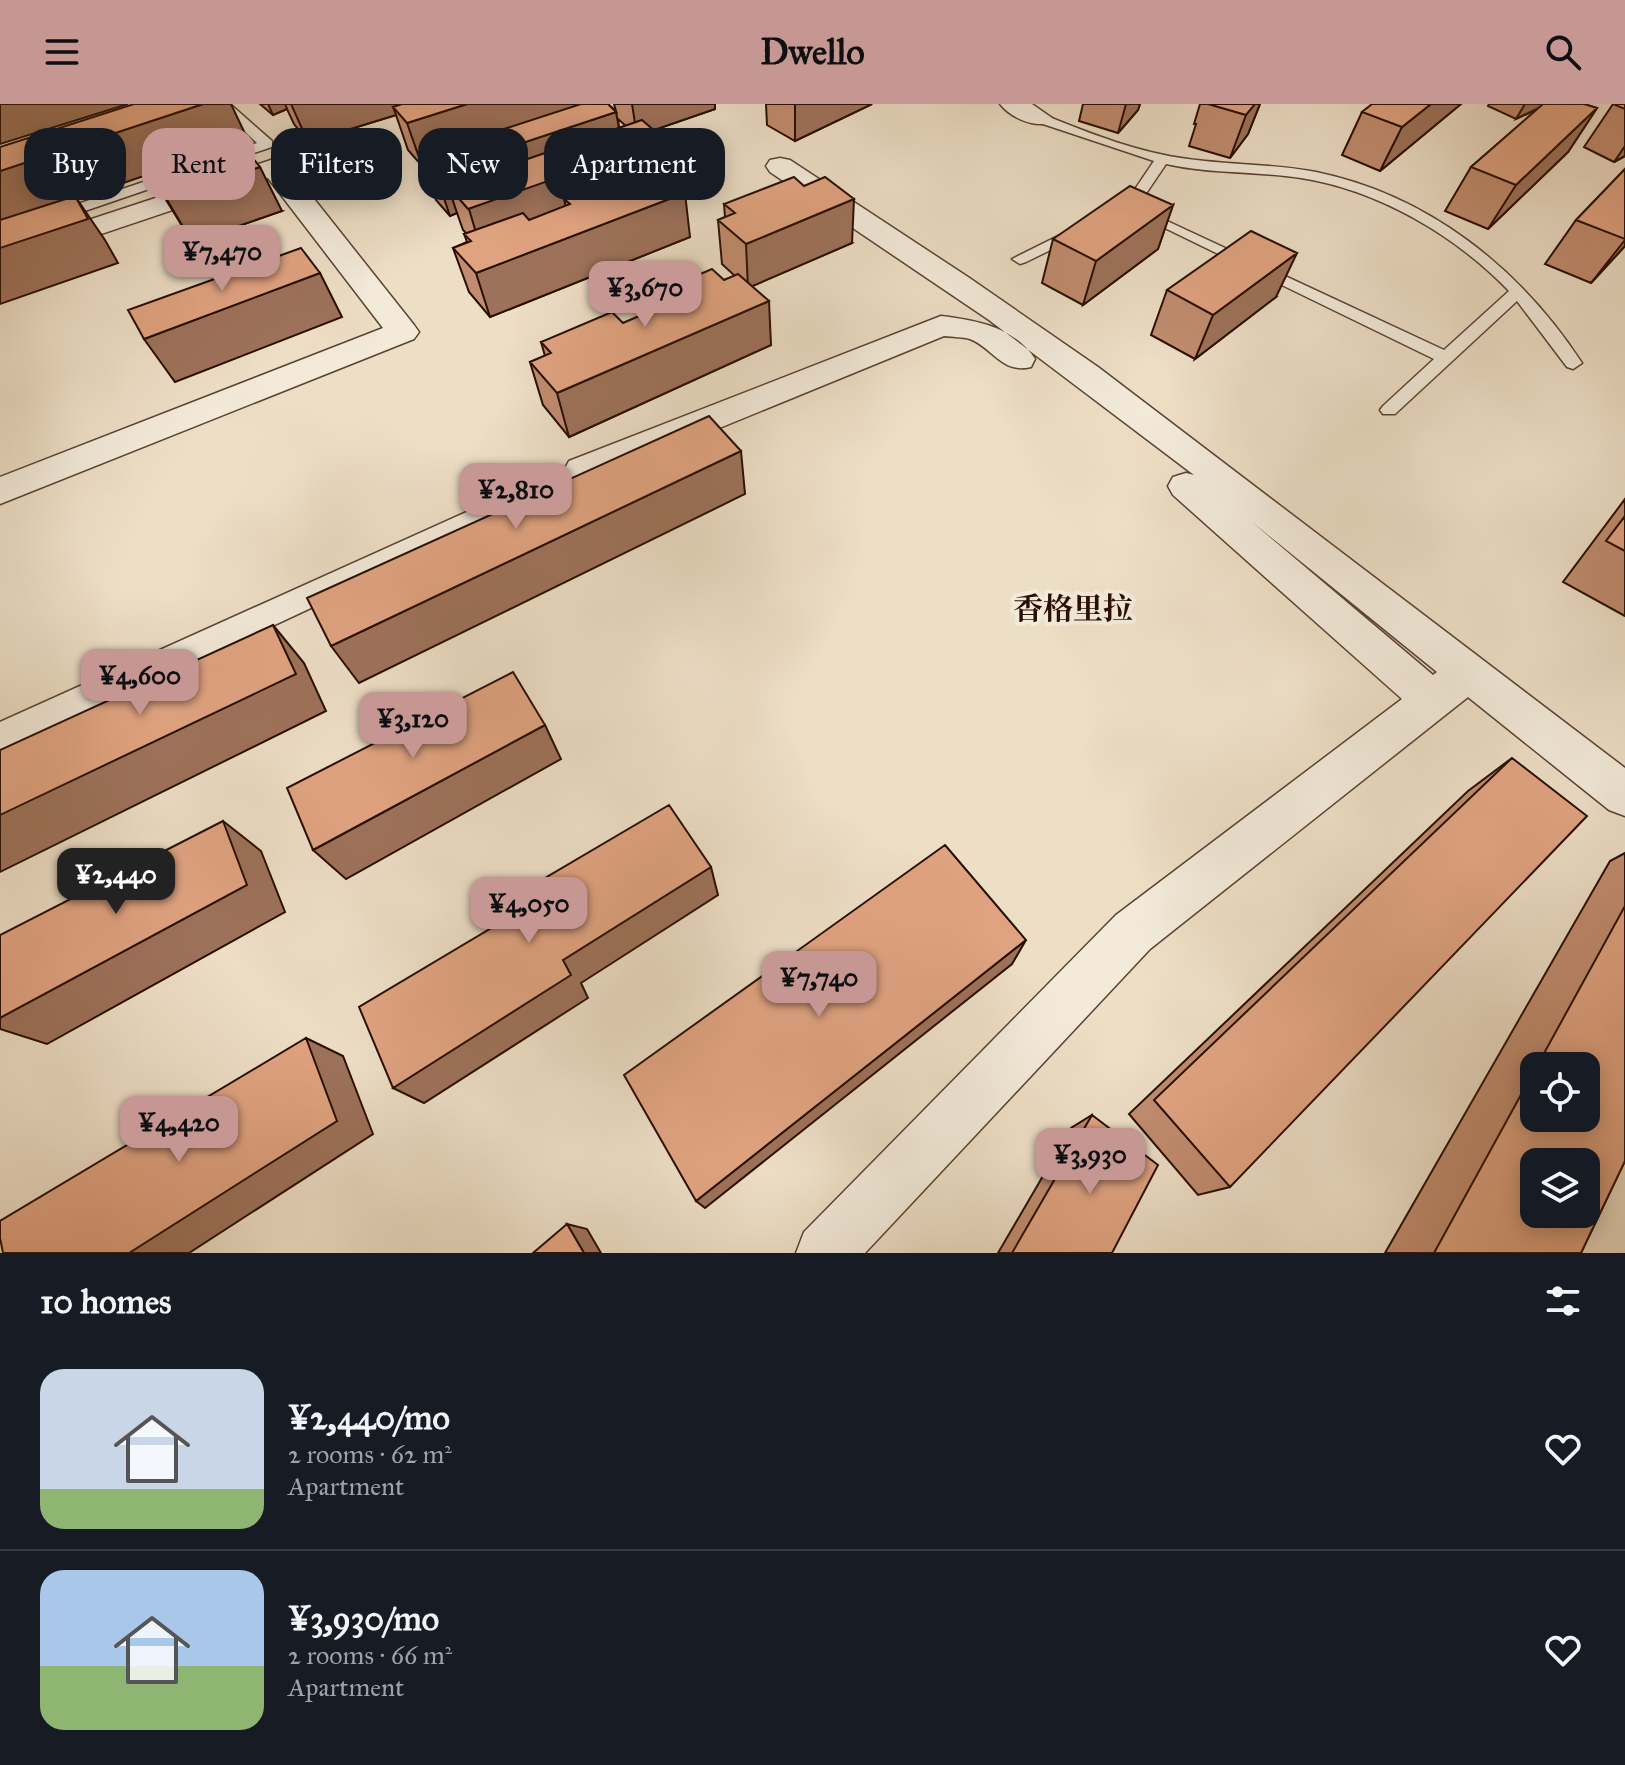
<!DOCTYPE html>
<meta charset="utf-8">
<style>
body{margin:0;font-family:"IM FELL Great Primer","Noto Serif SC",serif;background:#20242c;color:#f1f3f6;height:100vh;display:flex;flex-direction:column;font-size:30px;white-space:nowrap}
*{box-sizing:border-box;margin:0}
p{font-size:26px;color:#9ea1a6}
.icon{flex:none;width:44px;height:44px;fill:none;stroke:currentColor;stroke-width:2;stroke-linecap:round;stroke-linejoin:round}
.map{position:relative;height:1149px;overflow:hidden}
.sheet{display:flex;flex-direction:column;background:#171b24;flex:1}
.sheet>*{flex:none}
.banner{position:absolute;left:24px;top:24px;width:800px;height:72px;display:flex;gap:16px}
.controls{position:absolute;left:1520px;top:948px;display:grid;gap:16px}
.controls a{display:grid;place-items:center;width:80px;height:80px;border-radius:16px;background:#171b24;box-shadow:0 4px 20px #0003;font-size:40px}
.price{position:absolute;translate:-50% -68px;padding:0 18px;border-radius:16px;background:#c59692;color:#111;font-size:26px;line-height:52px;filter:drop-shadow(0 2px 4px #0008)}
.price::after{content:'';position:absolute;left:50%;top:48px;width:24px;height:18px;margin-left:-12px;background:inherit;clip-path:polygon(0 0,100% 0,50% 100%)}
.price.selected{background:#222;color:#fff}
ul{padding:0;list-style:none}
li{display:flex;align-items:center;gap:24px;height:200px;padding:0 40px}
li+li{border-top:2px solid #363941}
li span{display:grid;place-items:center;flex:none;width:224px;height:160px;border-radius:24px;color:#555}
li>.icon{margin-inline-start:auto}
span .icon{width:96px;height:96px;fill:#fffc;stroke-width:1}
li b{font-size:34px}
h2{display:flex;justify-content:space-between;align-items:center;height:96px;padding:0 40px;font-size:34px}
.tag{padding:0 28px;border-radius:24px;background:#171b24;box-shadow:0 4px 20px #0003;font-size:28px;line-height:72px}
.tag.selected{background:#c59692;color:#111}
header{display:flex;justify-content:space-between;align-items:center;height:104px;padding:0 40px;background:#c59692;color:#111;font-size:36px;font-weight:800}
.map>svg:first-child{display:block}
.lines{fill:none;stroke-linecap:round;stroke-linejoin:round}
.service-casing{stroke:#5a4233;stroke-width:3}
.pedestrian-casing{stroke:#5a4233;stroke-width:3}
.minor-casing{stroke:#5a4233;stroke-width:3}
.service{fill:#f3eada;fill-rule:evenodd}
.pedestrian{fill:#f3eada;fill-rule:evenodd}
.minor{fill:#f3eada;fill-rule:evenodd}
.wall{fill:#c18c6f;stroke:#290e02;stroke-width:2;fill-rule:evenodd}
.shaded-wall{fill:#9d725a;stroke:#290e02;stroke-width:2}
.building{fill:#e0a381;stroke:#290e02;stroke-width:2;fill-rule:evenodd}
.labels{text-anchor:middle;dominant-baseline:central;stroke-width:8;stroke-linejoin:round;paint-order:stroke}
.neighbourhood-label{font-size:30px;font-weight:bold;fill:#290e02;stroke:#f3eada}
</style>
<header><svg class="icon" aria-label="menu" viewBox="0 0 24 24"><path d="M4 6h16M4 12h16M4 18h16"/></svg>Dwello<svg class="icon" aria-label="search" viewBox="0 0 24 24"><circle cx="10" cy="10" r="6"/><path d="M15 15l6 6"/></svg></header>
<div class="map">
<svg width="1625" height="1149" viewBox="0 0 1625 1149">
<rect width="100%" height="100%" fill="#eddec6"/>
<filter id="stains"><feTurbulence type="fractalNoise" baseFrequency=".0025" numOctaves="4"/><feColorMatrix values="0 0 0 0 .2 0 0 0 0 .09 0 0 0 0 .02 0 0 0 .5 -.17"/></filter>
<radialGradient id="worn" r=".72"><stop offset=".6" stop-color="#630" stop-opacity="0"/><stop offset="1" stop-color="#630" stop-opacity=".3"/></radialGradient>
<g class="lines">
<defs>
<path id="service" d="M 215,0 L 230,0 L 272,37 L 272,43 L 224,59 L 214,59 L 214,53 L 257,39 Z
M 1034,11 L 1044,11 C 1091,30 1140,49 1188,55 C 1231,61 1274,60 1316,68 C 1428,91 1520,164 1582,259 L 1573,265 L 1567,263 L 1517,197 L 1395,310 L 1383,310 L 1380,306 L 1383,302 L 1434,255 L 1132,108 L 1115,111 L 1115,105 L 1125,100 L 1154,57 L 1034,17 ZM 1166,60 C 1210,70 1256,67 1301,74 C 1378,86 1455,131 1509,187 L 1444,246 L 1137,103 Z
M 182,65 L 187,66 L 187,72 L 0,136 L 0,126 Z
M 1078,122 L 1086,127 L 1083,130 L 1026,158 L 1020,160 L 1012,155 Z"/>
<path id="pedestrian" d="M 582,356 L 592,359 L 596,366 L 592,373 L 0,649 L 0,618 Z"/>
<path id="minor" d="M 1000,0 L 1032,0 L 1052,14 L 1048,19 C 1032,23 1010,13 1000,0 Z
M 780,54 L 790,56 L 968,173 L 1098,263 L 1625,664 L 1625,712 L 1609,706 L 1468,593 L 1150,845 L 865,1149 L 796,1149 L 804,1128 L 1116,811 L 1402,595 L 1173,391 L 1168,382 L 1173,373 L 1186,369 L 1194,371 L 989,216 L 770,68 L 766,62 L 770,56 ZM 1252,418 L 1437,568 L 1433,571 Z
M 274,55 L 284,57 L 414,221 L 419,228 L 414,235 L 0,400 L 0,373 L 383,224 L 268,74 L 0,164 L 0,145 Z
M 941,212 C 975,216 1015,223 1035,255 L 1031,263 C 1002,270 993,244 970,235 C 963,233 952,233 944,232 L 595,375 L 582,379 L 569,375 L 564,366 L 569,357 Z"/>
</defs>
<use href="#service" class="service-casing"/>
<use href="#pedestrian" class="pedestrian-casing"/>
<use href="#minor" class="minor-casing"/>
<use href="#service" class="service"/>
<use href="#pedestrian" class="pedestrian"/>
<use href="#minor" class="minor"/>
</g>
<path class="wall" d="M 260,0 L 608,0 L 616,7 L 614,0 L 715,0 L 715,5 L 654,26 L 665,36 L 670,76 L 690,133 L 490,213 L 469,188 L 453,144 L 467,138 L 464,130 L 466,129 L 463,126 L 457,109 L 450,112 L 436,96 L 424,61 L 422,62 L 408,46 L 396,11 L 308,38 L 294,20 L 287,5 L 273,11 ZM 618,15 L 626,22 L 619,24 Z
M 766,0 L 872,0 L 795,37 L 767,21 Z
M 1083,0 L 1140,0 L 1138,6 L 1118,29 L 1079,17 Z
M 1200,0 L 1260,0 L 1248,30 L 1230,54 L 1189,42 L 1196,20 L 1194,20 Z
M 1461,0 L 1380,67 L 1342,51 L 1362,8 Z
M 1489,0 L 1584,0 L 1597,4 L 1568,48 L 1488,125 L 1445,107 L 1471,63 L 1538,5 L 1516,15 L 1488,2 Z
M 1613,0 L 1625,0 L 1625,52 L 1614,58 L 1584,43 Z
M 1625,65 L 1625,142 L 1591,179 L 1545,160 L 1576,116 Z
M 152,73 L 282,107 L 192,138 Z
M 724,100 L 852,139 L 752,182 L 771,241 L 569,333 L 543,301 L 530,258 L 545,252 L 541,238 L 623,219 L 650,208 L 647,193 L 724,176 L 735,172 L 722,160 L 718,116 L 725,113 Z
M 1173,101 L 1158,145 L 1083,201 L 1042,179 L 1053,135 Z
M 1167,186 L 1276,193 L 1195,255 L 1151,231 Z
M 1625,395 L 1625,512 L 1563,478 Z
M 1512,654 L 1230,1083 L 1198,1091 L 1129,1010 L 1468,687 Z
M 1625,749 L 1625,1057 L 1581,1149 L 1385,1149 L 1610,757 ZM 1534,962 L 1586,962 L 1534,1014 Z
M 1092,1011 L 1112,1149 L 998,1149 L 1071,1024 Z"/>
<path class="shaded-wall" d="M 0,0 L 128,0 L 0,40 Z
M 203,0 L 231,0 L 248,36 L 77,95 L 105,136 L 118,159 L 0,200 L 0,144 L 4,120 L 0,114 L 0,67 Z
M 268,0 L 285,0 L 287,5 L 273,11 Z
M 291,0 L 433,0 L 393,3 L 396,11 L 308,38 Z
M 467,0 L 585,0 L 421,52 L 424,61 L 422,62 L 407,19 Z
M 632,0 L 715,0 L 715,5 L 637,32 Z
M 795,0 L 872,0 L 795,37 Z
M 1126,0 L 1140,0 L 1138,6 L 1118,29 Z
M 1248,0 L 1260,0 L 1248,30 L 1230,54 L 1246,11 Z
M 1431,0 L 1461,0 L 1380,67 L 1402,23 Z
M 1525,0 L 1547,0 L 1516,15 Z
M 1597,4 L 1568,48 L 1488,125 L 1516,81 Z
M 616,8 L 624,51 L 665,36 L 671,80 L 570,100 L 564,95 L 569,117 L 482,149 L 469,105 L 448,82 L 457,109 L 450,112 L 435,68 Z
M 1625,42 L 1625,52 L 1614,58 Z
M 260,63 L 282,107 L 192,138 L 166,94 Z
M 685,89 L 690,133 L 490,213 L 476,169 Z
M 854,95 L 852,139 L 748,184 L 746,140 Z
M 1173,101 L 1158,145 L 1083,201 L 1096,157 Z
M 1625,136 L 1625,142 L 1591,179 Z
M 1297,149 L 1276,193 L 1195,255 L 1213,211 Z
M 320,169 L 342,213 L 175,278 L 144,235 Z
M 769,197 L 771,241 L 569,333 L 557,289 Z
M 741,347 L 745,390 L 359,579 L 331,542 Z
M 273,521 L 304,559 L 326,607 L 0,768 L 0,711 Z
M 545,621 L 561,655 L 346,775 L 313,746 Z
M 223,717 L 261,747 L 285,808 L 47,940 L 0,925 L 0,914 Z
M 711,763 L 718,791 L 581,879 L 588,894 L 424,999 L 393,984 L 563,856 Z
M 1026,836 L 1012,860 L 705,1104 L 696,1097 Z
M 306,934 L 343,952 L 373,1030 L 189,1149 L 129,1149 Z
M 567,1120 L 587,1125 L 601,1149 L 584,1149 Z"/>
<path class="building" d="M 134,0 L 203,0 L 0,67 L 0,43 Z
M 402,0 L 467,0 L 407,19 L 393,3 Z
M 581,0 L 608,0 L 616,8 L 435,68 L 421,52 Z
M 1208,0 L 1255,0 L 1246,11 Z
M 1372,0 L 1431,0 L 1402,23 L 1362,8 Z
M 1543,0 L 1584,0 L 1597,4 L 1516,81 L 1471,63 Z
M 1613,0 L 1625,0 L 1625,5 Z
M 642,16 L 665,36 L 468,105 L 448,82 Z
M 244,43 L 260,63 L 166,94 L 152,73 Z
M 1625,65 L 1625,135 L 1576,116 Z
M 660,67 L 685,89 L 476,169 L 453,144 L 471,137 L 464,130 L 523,109 L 529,116 L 570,100 L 564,95 L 632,70 L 639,75 Z
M 794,73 L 804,82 L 825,73 L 854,95 L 746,140 L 718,116 L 735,109 L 724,100 Z
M 1130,82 L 1173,101 L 1096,157 L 1053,135 Z
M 75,92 L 88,115 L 0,144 L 0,116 Z
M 1251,127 L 1297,149 L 1213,211 L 1167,186 Z
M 301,144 L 320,169 L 144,235 L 128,206 Z
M 712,165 L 724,176 L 738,170 L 769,197 L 557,289 L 530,258 L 551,249 L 541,238 L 612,208 L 623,219 L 658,204 L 647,193 Z
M 709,312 L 741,347 L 331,542 L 307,494 Z
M 1625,412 L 1625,447 L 1606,437 Z
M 273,521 L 296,570 L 0,711 L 0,646 Z
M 513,568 L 545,621 L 313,746 L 287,684 Z
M 1512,654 L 1587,712 L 1230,1083 L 1154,996 Z
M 669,701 L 711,763 L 563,856 L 571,871 L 393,984 L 359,903 L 525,804 L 518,790 Z
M 223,717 L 247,781 L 0,914 L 0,831 Z
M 945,741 L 1026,836 L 696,1097 L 624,971 Z
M 1625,802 L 1625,1057 L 1581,1149 L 1434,1149 L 1534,967 L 1534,1014 L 1586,1014 L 1586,962 L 1537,962 ZM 1534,1058 L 1586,1058 L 1586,1110 L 1534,1110 Z
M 306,934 L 337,1017 L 129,1149 L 3,1149 L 0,1134 L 0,1117 Z
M 1092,1011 L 1158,1061 L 1112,1149 L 1012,1149 Z
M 567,1120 L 584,1149 L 533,1149 Z"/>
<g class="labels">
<g class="neighbourhood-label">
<text x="1073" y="505">香格里拉</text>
</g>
</g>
<rect width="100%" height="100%" filter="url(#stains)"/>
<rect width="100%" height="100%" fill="url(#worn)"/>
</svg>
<div class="controls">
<a><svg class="icon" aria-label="locate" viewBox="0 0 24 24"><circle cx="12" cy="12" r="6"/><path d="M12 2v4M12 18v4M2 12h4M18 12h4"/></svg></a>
<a><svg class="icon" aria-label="layers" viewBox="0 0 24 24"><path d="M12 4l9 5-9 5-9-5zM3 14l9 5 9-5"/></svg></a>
</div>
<b class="price" style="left:222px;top:189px">¥7,470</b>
<b class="price" style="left:645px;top:225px">¥3,670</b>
<b class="price" style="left:516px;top:427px">¥2,810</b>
<b class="price" style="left:140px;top:613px">¥4,600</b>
<b class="price" style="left:413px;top:656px">¥3,120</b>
<b class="price selected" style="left:116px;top:812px">¥2,440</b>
<b class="price" style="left:529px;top:841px">¥4,050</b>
<b class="price" style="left:819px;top:915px">¥7,740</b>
<b class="price" style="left:179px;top:1060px">¥4,420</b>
<b class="price" style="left:1090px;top:1092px">¥3,930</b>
<div class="banner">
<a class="tag">Buy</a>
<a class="tag selected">Rent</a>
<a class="tag">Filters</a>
<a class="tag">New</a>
<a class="tag">Apartment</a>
</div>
</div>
<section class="sheet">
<h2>10 homes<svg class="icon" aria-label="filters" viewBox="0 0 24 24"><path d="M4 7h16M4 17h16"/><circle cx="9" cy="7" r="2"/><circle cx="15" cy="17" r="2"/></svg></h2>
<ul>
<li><span style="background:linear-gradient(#c9d6e8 75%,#8fb573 0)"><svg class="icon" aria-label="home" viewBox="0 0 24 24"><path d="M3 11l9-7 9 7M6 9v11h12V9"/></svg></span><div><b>¥2,440/mo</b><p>2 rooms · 62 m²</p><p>Apartment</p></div><svg class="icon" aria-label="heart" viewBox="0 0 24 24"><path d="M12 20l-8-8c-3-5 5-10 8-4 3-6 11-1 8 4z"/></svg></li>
<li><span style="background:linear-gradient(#a9c7e8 60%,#8fb573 0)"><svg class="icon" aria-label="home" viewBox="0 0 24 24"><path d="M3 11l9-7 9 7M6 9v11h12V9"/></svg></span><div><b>¥3,930/mo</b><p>2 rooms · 66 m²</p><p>Apartment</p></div><svg class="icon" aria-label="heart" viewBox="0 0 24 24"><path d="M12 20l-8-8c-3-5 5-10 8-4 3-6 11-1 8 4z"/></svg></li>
</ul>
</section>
